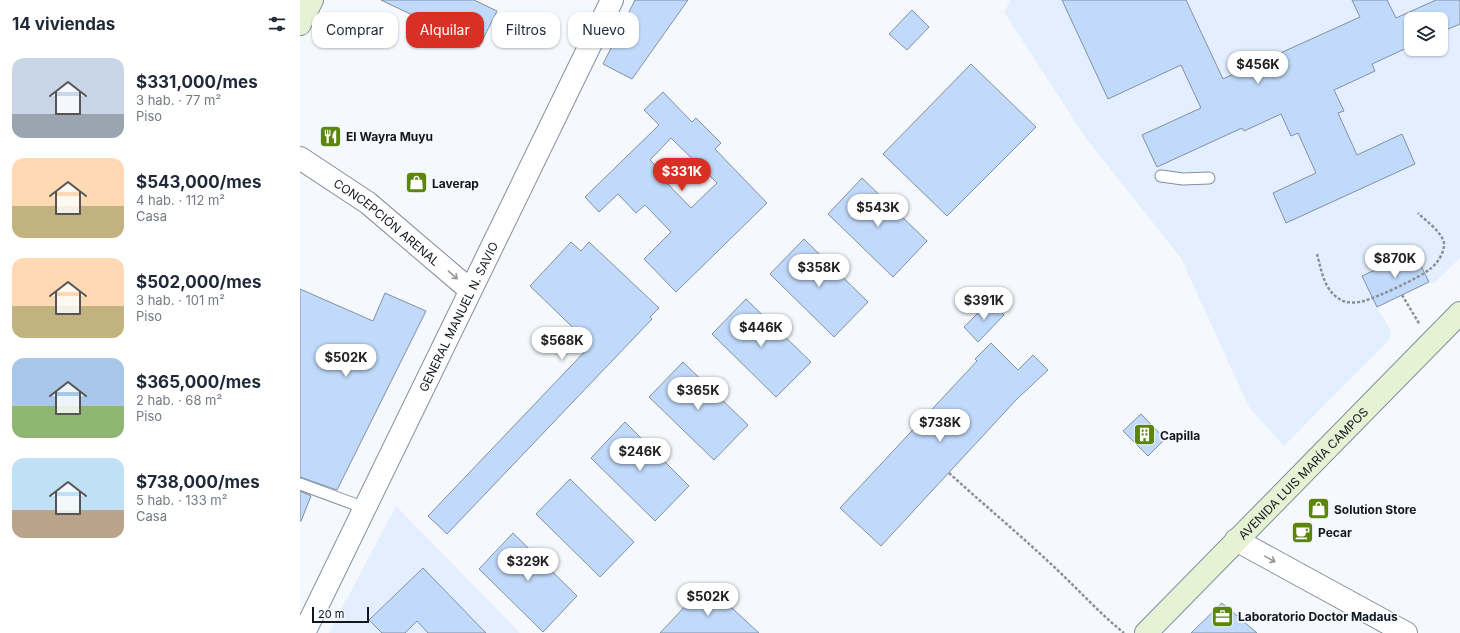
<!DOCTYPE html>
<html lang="es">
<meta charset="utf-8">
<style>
body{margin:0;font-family:Inter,sans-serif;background:#f2f2f3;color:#1f2937;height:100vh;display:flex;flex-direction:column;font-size:15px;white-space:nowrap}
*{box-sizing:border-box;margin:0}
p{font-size:13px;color:#747a83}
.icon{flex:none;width:22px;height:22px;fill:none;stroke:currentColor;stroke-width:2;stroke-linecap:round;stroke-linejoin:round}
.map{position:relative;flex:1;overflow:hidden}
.details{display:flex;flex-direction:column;background:#fff;width:300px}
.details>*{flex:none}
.banner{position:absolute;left:12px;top:12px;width:380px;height:36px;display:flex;gap:8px}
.tools{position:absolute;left:1104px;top:12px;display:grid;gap:8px}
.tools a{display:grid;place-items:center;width:44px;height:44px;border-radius:8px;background:#fff;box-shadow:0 1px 3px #0004;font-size:20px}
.scale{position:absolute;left:12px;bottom:10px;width:57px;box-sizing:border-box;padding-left:4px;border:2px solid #12171e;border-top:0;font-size:11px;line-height:14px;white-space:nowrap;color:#12171e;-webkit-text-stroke:3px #f5f8fc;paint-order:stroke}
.price{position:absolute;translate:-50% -34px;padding:0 9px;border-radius:14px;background:#fff;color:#222;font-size:13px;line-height:26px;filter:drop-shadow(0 1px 2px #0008)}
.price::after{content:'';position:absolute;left:50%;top:24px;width:12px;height:9px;margin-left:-6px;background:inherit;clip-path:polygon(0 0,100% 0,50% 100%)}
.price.active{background:#d93025;color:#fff}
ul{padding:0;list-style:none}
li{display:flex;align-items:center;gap:12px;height:100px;padding:0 12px}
li span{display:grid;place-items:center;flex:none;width:112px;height:80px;border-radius:12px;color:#555}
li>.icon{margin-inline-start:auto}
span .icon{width:48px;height:48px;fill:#fffc;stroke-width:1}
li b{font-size:17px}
h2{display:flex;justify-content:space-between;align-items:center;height:48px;padding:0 12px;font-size:17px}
.pill{padding:0 14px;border-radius:12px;background:#fff;box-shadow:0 1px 3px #0004;font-size:14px;line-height:36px}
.pill.active{background:#d93025;color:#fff}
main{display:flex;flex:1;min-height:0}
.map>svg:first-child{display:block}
.built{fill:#e3effe;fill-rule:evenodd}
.building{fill:#c1dafb;stroke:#8290a1;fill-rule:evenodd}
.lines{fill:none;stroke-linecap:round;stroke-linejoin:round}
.lane-casing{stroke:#828fa1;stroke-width:13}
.street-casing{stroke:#828fa1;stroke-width:24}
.secondary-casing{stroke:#828fa1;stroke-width:24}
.path{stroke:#8c9096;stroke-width:2.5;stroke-dasharray:3 2;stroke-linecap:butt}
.lane{stroke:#fff;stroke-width:11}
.street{stroke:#fff;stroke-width:22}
.secondary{stroke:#e5f2d4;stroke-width:22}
.oneway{stroke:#94979a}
.labels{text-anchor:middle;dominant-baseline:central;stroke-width:3.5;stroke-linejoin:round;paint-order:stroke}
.poi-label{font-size:12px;font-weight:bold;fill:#12171e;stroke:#f5f8fc;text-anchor:start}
.street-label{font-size:12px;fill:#12171e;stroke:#f5f8fc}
</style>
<main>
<section class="details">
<h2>14 viviendas<svg class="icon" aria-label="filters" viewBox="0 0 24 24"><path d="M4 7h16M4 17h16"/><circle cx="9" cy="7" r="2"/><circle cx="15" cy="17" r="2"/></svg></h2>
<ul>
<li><span style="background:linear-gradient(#c9d6e8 70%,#9aa5b1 0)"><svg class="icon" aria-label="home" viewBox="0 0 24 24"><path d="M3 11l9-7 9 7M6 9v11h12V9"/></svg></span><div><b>$331,000/mes</b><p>3 hab. · 77 m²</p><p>Piso</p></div></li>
<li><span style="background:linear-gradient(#ffd9b3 60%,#c2b280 0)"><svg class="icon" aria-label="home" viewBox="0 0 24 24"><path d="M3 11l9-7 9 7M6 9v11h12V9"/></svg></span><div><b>$543,000/mes</b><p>4 hab. · 112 m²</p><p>Casa</p></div></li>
<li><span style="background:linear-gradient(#ffd9b3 60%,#c2b280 0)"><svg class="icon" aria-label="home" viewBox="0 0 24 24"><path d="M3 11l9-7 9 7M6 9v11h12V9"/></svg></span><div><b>$502,000/mes</b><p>3 hab. · 101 m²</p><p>Piso</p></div></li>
<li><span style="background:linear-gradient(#a9c7e8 60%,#8fb573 0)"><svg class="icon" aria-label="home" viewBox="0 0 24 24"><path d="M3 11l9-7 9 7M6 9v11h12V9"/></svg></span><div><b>$365,000/mes</b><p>2 hab. · 68 m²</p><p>Piso</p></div></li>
<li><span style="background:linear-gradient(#bfe0f5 65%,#b9a48a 0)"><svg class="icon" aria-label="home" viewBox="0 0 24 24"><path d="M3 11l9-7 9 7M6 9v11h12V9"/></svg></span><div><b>$738,000/mes</b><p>5 hab. · 133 m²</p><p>Casa</p></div></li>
</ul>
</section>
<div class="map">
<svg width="1160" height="633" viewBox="0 0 1160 633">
<rect width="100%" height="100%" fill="#f5f8fc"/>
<path class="built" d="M 711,0 L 1160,0 L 1160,258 L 1133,284 L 1129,282 L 1077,307 L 1091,331 L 1090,339 L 984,446 L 949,407 L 881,258 L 785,137 L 704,12 ZM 1111,19 L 1141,19 L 1141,49 L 1111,49 Z
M 96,506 L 220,633 L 29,633 Z"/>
<path class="building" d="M 81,0 L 174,0 L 197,11 L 179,47 Z
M 335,0 L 388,0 L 332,79 L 303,64 Z
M 762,0 L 886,0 L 923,79 L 1060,17 L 1052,0 L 1087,0 L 1096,18 L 1136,0 L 1160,0 L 1160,24 L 1141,32 L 1141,19 L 1111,19 L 1111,46 L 1072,64 L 1075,71 L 1034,90 L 1044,111 L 1038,113 L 1057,155 L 1102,134 L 1115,164 L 986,223 L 973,193 L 1016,173 L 998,133 L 991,136 L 981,114 L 944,131 L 942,128 L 857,167 L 842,135 L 901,108 L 881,65 L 808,99 Z
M 612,10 L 629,27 L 607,50 L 589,34 Z
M 671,64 L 736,127 L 647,216 L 583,154 Z
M 363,92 L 392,122 L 396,118 L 421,143 L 415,149 L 467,203 L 376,292 L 344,259 L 371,232 L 345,205 L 336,213 L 318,194 L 299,212 L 285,197 L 359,125 L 344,110 ZM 371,138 L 417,183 L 391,208 L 366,182 L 368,179 L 350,160 Z
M 562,178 L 627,241 L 593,277 L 528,214 Z
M 504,239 L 568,302 L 534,337 L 470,274 Z
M 271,242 L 281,251 L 289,242 L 359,308 L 350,317 L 352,319 L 147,534 L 128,516 L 291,345 L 230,286 Z
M 1114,252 L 1129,282 L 1077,307 L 1062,276 Z
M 0,289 L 73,321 L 85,293 L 126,311 L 37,490 L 0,477 Z
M 446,299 L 511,362 L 476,397 L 412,334 Z
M 690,301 L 704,315 L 678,342 L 664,327 Z
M 691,343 L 718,370 L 733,355 L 748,370 L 716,400 L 581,546 L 540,508 L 677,361 L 675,359 Z
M 383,362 L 448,425 L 414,460 L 349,397 Z
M 841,414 L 865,439 L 848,456 L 823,431 Z
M 325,422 L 389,486 L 355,521 L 291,458 Z
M 270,479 L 334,542 L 300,577 L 236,514 Z
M 0,491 L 11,496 L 1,521 L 0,521 Z
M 213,533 L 277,596 L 243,632 L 179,569 Z
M 123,568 L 186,633 L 128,633 L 117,621 L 105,633 L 82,633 L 69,620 Z
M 406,584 L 459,633 L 360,633 Z
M 922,603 L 957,633 L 891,633 Z"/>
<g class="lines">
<defs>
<path id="lane" d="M 861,176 L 883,179 L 909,178
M 0,484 L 65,508"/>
<g id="street">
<path id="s1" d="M 0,158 L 68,203 L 170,290"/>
<path d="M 936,540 L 1106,633"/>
<path id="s2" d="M 4,633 L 312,0"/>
</g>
<g id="secondary">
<path d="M 0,24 L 12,0"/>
<path id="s3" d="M 846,633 L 1160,313"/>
</g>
</defs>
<use href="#lane" class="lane-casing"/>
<use href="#street" class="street-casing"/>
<use href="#secondary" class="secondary-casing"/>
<path class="path" d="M 1017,254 C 1022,272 1024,292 1043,301 C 1049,303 1057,303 1064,301 C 1078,297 1119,278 1130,269 C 1137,264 1145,252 1144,243 C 1142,232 1125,220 1118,213
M 1102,295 L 1120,325
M 649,473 C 683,504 718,533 751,564 C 776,587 798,612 824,633"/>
<use href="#lane" class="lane"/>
<use href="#street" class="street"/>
<use href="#secondary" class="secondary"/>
</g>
<defs><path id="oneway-shaft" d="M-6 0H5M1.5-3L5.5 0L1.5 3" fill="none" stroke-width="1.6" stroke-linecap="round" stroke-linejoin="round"/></defs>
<g class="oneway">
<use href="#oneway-shaft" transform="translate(153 275) rotate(41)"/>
<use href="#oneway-shaft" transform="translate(970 559) rotate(29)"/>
</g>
<defs>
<symbol id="restaurant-square" viewBox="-11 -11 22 22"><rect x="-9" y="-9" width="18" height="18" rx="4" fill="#5b850d" stroke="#f5f8fc"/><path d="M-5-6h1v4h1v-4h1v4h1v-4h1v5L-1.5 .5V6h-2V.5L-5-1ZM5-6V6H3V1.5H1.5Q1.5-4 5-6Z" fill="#fff"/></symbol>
<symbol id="shop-square" viewBox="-11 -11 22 22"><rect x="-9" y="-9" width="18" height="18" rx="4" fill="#5b850d" stroke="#f5f8fc"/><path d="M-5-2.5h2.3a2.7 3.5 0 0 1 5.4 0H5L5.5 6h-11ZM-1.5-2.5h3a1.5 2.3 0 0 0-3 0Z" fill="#fff"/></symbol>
<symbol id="building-square" viewBox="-11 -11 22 22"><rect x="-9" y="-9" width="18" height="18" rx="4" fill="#5b850d" stroke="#f5f8fc"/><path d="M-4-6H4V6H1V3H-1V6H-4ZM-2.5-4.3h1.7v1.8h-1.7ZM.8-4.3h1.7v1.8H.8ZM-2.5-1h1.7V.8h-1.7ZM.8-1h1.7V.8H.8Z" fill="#fff"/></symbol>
<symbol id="cafe-square" viewBox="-11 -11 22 22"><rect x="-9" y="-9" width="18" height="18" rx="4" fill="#5b850d" stroke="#f5f8fc"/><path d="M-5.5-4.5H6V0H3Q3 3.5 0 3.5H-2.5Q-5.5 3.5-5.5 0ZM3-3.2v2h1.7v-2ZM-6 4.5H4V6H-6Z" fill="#fff"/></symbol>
<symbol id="office-square" viewBox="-11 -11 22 22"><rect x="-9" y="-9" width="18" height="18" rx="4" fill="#5b850d" stroke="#f5f8fc"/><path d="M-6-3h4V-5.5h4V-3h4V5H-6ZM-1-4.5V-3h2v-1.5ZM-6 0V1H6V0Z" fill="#fff"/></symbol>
</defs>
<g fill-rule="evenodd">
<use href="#restaurant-square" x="18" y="124" width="25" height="25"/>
<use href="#shop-square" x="104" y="170" width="25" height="25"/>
<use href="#building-square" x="832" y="422" width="25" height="25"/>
<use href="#shop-square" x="1006" y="496" width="25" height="25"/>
<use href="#cafe-square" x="990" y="520" width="25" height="25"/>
<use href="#office-square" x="910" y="604" width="25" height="25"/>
</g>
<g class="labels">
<g class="poi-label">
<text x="46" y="136">El Wayra Muyu</text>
<text x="132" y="183">Laverap</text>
<text x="860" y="435">Capilla</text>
<text x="1034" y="509">Solution Store</text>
<text x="1018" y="532">Pecar</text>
<text x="938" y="616">Laboratorio Doctor Madaus</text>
</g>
<g class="street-label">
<text stroke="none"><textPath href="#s1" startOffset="108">CONCEPCIÓN ARENAL</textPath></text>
<text stroke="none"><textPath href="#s2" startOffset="352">GENERAL MANUEL N. SAVIO</textPath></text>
<text stroke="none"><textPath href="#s3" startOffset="224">AVENIDA LUIS MARÍA CAMPOS</textPath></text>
</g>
</g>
</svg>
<div class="tools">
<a><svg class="icon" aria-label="layers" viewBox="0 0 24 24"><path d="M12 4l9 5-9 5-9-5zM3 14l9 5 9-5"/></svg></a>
</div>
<div class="scale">20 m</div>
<b class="price" style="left:958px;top:85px">$456K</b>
<b class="price active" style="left:382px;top:192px">$331K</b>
<b class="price" style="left:578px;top:228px">$543K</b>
<b class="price" style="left:1095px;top:279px">$870K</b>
<b class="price" style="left:519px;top:288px">$358K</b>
<b class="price" style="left:684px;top:321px">$391K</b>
<b class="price" style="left:461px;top:348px">$446K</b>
<b class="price" style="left:262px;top:361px">$568K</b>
<b class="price" style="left:46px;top:378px">$502K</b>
<b class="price" style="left:398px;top:411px">$365K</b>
<b class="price" style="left:640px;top:443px">$738K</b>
<b class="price" style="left:340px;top:472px">$246K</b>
<b class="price" style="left:228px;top:582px">$329K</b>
<b class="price" style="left:408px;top:617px">$502K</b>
<div class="banner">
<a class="pill">Comprar</a>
<a class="pill active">Alquilar</a>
<a class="pill">Filtros</a>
<a class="pill">Nuevo</a>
</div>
</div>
</main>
